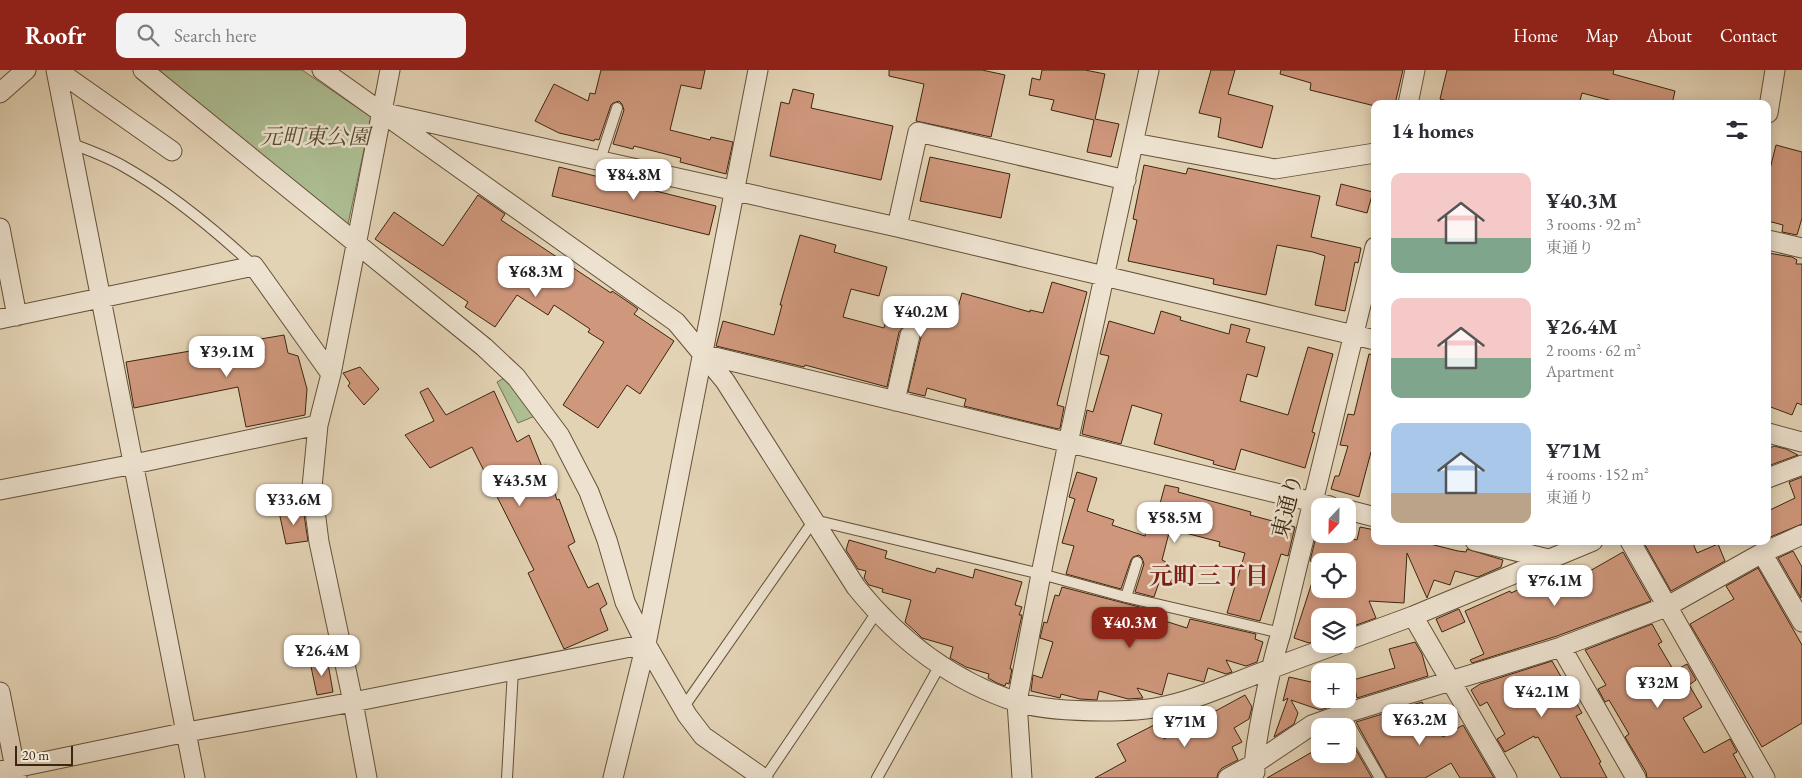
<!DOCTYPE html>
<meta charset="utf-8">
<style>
body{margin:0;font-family:"EB Garamond","Noto Serif JP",serif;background:#f2f2f3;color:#2b2b33;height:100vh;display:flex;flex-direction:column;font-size:19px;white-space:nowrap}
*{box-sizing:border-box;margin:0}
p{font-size:16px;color:#7c7c81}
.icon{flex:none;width:28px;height:28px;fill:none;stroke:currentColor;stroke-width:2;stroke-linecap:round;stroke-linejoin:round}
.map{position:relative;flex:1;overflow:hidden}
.side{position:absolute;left:1371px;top:30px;width:400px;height:445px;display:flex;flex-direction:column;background:#fff;border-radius:10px;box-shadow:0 2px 12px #0003}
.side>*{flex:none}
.needle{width:32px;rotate:202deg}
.controls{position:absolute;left:1311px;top:428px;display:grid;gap:10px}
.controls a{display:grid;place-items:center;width:45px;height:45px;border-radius:10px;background:#fff;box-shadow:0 2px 12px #0003;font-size:25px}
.scale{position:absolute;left:15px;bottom:12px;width:58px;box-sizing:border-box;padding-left:5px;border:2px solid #3c260e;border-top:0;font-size:14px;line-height:18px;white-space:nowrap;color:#3c260e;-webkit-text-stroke:4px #ede2cf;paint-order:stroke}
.price{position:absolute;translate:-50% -42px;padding:0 11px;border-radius:10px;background:#fff;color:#222;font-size:16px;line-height:32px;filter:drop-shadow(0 1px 2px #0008)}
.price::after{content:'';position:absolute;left:50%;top:30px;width:15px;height:11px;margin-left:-8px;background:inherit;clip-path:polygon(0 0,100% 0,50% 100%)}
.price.on{background:#8f2418;color:#fff}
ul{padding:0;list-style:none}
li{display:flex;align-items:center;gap:15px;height:125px;padding:0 20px}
li span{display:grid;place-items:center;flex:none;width:140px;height:100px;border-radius:10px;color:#555}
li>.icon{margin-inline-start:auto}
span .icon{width:60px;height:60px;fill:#fffc;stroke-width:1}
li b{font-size:21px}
h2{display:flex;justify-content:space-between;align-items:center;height:60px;padding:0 20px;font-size:21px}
header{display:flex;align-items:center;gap:30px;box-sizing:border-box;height:70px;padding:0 25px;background:#8f2418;color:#fff}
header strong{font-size:24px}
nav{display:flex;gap:28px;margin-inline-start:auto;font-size:18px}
.search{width:350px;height:45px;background:#f2f2f3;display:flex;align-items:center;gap:12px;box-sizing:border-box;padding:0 18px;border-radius:10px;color:#7c7c81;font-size:19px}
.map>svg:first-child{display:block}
.green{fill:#adbe93;stroke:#747250}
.building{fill:#cf977c;stroke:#3c260e;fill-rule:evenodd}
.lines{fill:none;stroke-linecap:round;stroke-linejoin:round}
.lane-casing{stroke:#665138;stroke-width:12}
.street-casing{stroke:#665138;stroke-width:21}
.lane{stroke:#ede2cf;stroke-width:10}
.street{stroke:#ede2cf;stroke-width:19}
.labels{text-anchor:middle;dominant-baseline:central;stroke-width:5;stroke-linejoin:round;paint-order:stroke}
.park-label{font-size:22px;font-style:italic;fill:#584c2f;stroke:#ede2cf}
.street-label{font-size:22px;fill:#3c260e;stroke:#ede2cf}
.neighbourhood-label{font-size:24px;font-weight:bold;fill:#7a1f14;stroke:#ede2cf}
</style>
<header>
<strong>Roofr</strong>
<div class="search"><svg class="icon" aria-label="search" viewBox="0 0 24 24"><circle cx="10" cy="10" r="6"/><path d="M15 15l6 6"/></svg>Search here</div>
<nav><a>Home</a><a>Map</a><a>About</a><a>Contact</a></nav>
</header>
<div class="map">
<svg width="1802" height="708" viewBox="0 0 1802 708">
<rect width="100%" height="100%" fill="#e3d3b5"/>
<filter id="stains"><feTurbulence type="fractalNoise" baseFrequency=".004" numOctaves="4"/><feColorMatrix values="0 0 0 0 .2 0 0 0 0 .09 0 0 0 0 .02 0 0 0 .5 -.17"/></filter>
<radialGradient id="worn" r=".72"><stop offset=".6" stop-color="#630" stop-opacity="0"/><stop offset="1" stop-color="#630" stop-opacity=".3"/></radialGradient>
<path class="green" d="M 156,0 L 302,0 L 371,47 L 348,154 Z
M 508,306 L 535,346 L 518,353 L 497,312 Z"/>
<path class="building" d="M 601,0 L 705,0 L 701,19 L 681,15 L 670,60 L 710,70 L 711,67 L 733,72 L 726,104 L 680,92 L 681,88 L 634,76 L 633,79 L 613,74 L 624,40 L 622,34 L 619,31 L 613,33 L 611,35 L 599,70 L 595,69 L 594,71 L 559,63 L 535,51 L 554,14 L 588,31 L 590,23 L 595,24 Z
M 889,0 L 982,0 L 1005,5 L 991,67 L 916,51 L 924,14 L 889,6 Z
M 1042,0 L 1085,0 L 1105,4 L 1095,49 L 1119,54 L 1111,87 L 1087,82 L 1094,50 L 1051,40 L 1054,30 L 1029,25 L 1032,8 L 1040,10 Z
M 1211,0 L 1235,0 L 1228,24 L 1273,36 L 1262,78 L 1218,67 L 1221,48 L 1199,43 Z
M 1281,0 L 1403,0 L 1395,34 L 1375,34 L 1375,36 L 1310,20 L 1311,13 L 1280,4 Z
M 1447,0 L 1614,0 L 1613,4 L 1675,21 L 1672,34 L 1624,34 L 1582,23 L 1579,34 L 1458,34 L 1440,29 Z
M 793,19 L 814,24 L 811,38 L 893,56 L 881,110 L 770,86 L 781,32 L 789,34 Z
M 1776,75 L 1802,82 L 1802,148 L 1797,165 L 1782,162 L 1783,155 L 1768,151 L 1768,107 Z
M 930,87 L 1010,104 L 1001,148 L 920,131 Z
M 1144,95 L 1186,104 L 1188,98 L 1320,126 L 1311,167 L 1361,178 L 1358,193 L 1355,192 L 1345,241 L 1315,235 L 1325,186 L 1313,182 L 1277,175 L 1266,225 L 1213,214 L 1214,209 L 1128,191 L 1137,150 L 1133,149 Z
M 559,97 L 716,136 L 709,165 L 552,126 Z
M 1341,114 L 1373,122 L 1367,143 L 1336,135 Z
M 478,125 L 505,144 L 501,150 L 611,223 L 612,221 L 634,236 L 638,239 L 634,244 L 674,271 L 640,324 L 627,315 L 598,358 L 563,335 L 604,272 L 588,262 L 590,259 L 554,235 L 548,245 L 517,225 L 495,257 L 465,237 L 468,232 L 375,169 L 394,142 L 443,176 Z
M 800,165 L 836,175 L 834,182 L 887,197 L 879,226 L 851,219 L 843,247 L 884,258 L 891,234 L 925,244 L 926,240 L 955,248 L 962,223 L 1030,242 L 1030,240 L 1043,243 L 1052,212 L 1087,222 L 1057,335 L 1064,337 L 1060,358 L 1058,359 L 964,336 L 966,329 L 927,318 L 925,326 L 908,322 L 921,267 L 918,257 L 913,254 L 906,254 L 899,262 L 887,317 L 805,295 L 804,297 L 716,276 L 723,251 L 774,265 L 782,235 L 780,235 Z
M 1768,183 L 1792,187 L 1797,190 L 1796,194 L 1802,194 L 1802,335 L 1797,333 L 1792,345 L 1768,336 Z
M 1161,241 L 1181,247 L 1180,250 L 1229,264 L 1231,254 L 1250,259 L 1246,272 L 1265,277 L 1257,307 L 1247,304 L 1240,331 L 1288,345 L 1308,277 L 1333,284 L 1312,362 L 1315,363 L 1305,398 L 1241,379 L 1235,400 L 1213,394 L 1214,391 L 1154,374 L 1162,344 L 1132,335 L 1121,374 L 1082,364 L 1087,340 L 1093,342 L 1109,286 L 1100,284 L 1109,251 L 1154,264 Z
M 284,265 L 288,283 L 298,286 L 307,319 L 305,345 L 246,357 L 238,317 L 134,338 L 126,292 Z
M 1369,284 L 1375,285 L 1375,383 L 1371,382 L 1359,427 L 1331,419 L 1335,406 L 1339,406 L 1348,376 L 1340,375 L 1348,344 L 1354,345 Z
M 360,297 L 379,319 L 364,335 L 348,316 L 350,313 L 343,303 Z
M 428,318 L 446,345 L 494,321 L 517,372 L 529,365 L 542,397 L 546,395 L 557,430 L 559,429 L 575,472 L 568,476 L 588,518 L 598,513 L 607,534 L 600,539 L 608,560 L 564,579 L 528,503 L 534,500 L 472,377 L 430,398 L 405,365 L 434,351 L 420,322 Z
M 1774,376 L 1786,379 L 1798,385 L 1768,396 L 1768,379 Z
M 1077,402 L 1097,408 L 1087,441 L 1114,450 L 1112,455 L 1145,466 L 1151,440 L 1158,441 L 1165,415 L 1179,418 L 1178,422 L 1251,442 L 1250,445 L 1295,457 L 1288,486 L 1281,484 L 1260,551 L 1227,543 L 1245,483 L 1219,476 L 1220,472 L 1170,459 L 1162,490 L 1166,492 L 1154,527 L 1135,522 L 1144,494 L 1142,488 L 1139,485 L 1133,487 L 1131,490 L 1121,519 L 1066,504 L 1074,476 L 1062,473 L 1075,429 L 1069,427 Z
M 1802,407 L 1802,454 L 1768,468 L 1768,436 L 1770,440 L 1795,428 L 1789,412 Z
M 303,438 L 308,471 L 286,474 L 279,442 Z
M 1360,457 L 1375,460 L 1375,471 L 1418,471 L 1458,481 L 1466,482 L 1467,479 L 1503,490 L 1501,497 L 1478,507 L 1455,501 L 1450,515 L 1434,510 L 1427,528 L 1407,483 L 1404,533 L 1369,531 L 1376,548 L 1348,558 L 1348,546 L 1320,546 L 1320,569 L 1309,573 L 1294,568 L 1316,500 L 1314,500 L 1316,493 L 1310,491 L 1317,463 L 1319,463 L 1320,461 L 1320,464 L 1332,464 L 1357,470 ZM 1320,491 L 1348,491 L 1348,519 L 1320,519 Z
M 849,470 L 887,481 L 885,488 L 935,503 L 937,498 L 973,508 L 975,499 L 1022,512 L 1015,535 L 1022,537 L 1019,545 L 1022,545 L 1010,599 L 1012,599 L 1009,614 L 1006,613 L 1005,616 L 997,613 L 988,608 L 989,604 L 966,597 L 950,588 L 953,577 L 922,568 L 916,562 L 905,552 L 911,530 L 882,522 L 883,519 L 869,515 L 864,508 L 866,501 L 858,499 L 846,480 Z
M 1647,471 L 1692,471 L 1697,483 L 1718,474 L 1725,491 L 1671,521 L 1644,473 Z
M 1793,481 L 1802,497 L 1801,528 L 1778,488 Z
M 1623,482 L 1651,531 L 1557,566 L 1472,593 L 1470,590 L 1484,584 L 1465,541 L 1510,521 L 1511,523 L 1531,514 L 1533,517 L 1569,500 L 1574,510 Z
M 1758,498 L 1802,575 L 1802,653 L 1762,677 L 1690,554 L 1734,529 L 1726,516 Z
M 1062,517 L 1151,540 L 1149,546 L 1187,558 L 1190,549 L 1256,564 L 1255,569 L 1263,572 L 1257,592 L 1246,596 L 1226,590 L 1232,602 L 1226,604 L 1208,598 L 1204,612 L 1168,603 L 1162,625 L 1137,618 L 1143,628 L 1128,629 L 1099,621 L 1097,630 L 1080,629 L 1061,624 L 1060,628 L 1031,621 L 1033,605 L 1042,608 L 1053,572 L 1040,568 L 1044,552 L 1047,553 L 1055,525 L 1059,526 Z
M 1459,539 L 1465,552 L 1442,562 L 1436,549 Z
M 1652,554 L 1662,572 L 1658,574 L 1674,601 L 1687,594 L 1696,610 L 1689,615 L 1702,637 L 1683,648 L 1704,683 L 1730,669 L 1737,682 L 1733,684 L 1746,708 L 1647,708 L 1646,702 L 1625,667 L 1629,664 L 1609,630 L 1605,632 L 1598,619 L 1606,615 L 1585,580 Z
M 1415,572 L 1422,584 L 1428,606 L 1357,628 L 1353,610 L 1395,598 L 1389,579 Z
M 327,588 L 333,622 L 317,625 L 310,592 Z
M 1552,591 L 1582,643 L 1576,646 L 1601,692 L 1599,693 L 1607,708 L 1561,708 L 1538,667 L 1535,668 L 1534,666 L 1505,682 L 1497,669 L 1505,664 L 1487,632 L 1480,636 L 1471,620 L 1480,614 Z
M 1289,607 L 1320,614 L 1320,629 L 1354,629 L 1320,640 L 1291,630 L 1298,643 L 1294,654 L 1274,667 L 1288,628 L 1283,631 Z
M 1245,625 L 1252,637 L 1249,649 L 1234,658 L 1242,672 L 1232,677 L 1238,690 L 1222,698 L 1218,703 L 1217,708 L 1095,708 L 1126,691 L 1117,674 L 1156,654 L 1164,669 Z
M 1422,632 L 1443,667 L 1463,655 L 1494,708 L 1460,708 L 1451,693 L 1425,708 L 1387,708 L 1356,652 Z
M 1348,666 L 1372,708 L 1267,708 L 1319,678 L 1320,684 L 1348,684 Z"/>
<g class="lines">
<defs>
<path id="lane" d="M 70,73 C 88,80 106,86 123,96 C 171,123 214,159 254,196
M 600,90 L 617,38
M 1126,527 L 1137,492
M 683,638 L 814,450 L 1041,504 L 1126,527 L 1281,563
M 1343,644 L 1380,708
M 507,708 L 513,600
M 765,708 L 877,542
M 877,708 L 940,595"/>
<path id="street" d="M 56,0 L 195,708
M 57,0 L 172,81
M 143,0 L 484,277 L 516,307 L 560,366 L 589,422 L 607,470 L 625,532 L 646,574 L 687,645 L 703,666 L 763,708
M 322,0 L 676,252 L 725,311 L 856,517 C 898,569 952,611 1017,632 C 1041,639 1077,641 1103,641 C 1122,641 1141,641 1160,637 C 1187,632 1213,621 1239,611 C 1272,598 1305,586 1338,574
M 0,23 L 26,0
M 1408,34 L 1415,0
M 1768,43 L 1775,0
M 390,44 L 897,157 L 1375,270
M 1134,73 L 1275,99 L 1375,83
M 897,157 L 918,62 L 1126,110
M 0,158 L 17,246
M 1768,170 L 1802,178
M 0,249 L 254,196 L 331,304
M 702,284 L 1330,436
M 895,331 L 910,265
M 1768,363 L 1802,372
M 1768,408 L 1802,395
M 0,420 L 134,394 L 318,355
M 1348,440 L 1375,447
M 1475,471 L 1548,489
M 1630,471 L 1765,708
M 1762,483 L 1802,552
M 1413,546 L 1507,708
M 1348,570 L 1413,546 L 1593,471
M 1561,577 L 1636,708
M 0,622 L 17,708
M 0,701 L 187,662 L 353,632 L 646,574
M 1255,702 C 1253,688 1257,673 1259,659 C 1265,626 1271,595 1281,563 L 1375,177
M 367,708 L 353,632 L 319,472 L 312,417 L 318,355 L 331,304 L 390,0
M 613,708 L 646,574 L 758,0
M 1022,708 L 1017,632 L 1041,504 L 1068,373 L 1149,0
M 1228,708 L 1254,694 L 1312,655 L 1343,644 L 1561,577 L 1666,537 L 1762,483 L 1802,465"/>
</defs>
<use href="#lane" class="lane-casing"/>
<use href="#street" class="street-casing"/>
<use href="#lane" class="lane"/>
<use href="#street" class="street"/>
</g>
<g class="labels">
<g class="park-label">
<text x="315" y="66">元町東公園</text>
</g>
<g class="street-label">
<text transform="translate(1287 436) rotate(-76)">東通り</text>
</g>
<g class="neighbourhood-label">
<text x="1209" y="505">元町三丁目</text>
</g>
</g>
<rect width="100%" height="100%" filter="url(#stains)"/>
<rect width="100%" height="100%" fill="url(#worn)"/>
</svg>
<div class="controls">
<a><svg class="needle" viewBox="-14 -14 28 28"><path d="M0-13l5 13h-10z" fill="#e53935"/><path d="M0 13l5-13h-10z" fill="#7c7c81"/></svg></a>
<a><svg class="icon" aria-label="locate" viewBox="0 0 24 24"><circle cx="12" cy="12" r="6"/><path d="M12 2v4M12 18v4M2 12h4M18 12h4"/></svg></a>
<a><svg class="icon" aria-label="layers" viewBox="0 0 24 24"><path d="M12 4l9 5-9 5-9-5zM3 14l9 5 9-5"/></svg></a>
<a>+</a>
<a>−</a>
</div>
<div class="scale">20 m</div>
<b class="price" style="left:634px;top:131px">¥84.8M</b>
<b class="price" style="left:536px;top:228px">¥68.3M</b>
<b class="price" style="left:921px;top:268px">¥40.2M</b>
<b class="price" style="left:227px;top:308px">¥39.1M</b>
<b class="price" style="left:520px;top:437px">¥43.5M</b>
<b class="price" style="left:294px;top:456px">¥33.6M</b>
<b class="price" style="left:1175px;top:474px">¥58.5M</b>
<b class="price" style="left:1555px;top:537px">¥76.1M</b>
<b class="price on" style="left:1130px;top:579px">¥40.3M</b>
<b class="price" style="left:322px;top:607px">¥26.4M</b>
<b class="price" style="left:1658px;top:639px">¥32M</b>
<b class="price" style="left:1542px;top:648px">¥42.1M</b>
<b class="price" style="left:1420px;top:676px">¥63.2M</b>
<b class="price" style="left:1185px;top:678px">¥71M</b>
<section class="side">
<h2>14 homes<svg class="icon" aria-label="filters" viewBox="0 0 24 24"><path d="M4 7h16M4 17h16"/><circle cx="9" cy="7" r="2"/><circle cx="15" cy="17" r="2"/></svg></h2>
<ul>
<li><span style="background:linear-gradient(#f6c9c9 65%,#7fa58c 0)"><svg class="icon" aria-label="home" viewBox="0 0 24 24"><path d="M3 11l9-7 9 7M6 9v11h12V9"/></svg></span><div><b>¥40.3M</b><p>3 rooms · 92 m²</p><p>東通り</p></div></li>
<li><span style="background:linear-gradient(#f6c9c9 60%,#7fa58c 0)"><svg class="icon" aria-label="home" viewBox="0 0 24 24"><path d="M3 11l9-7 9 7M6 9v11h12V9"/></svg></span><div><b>¥26.4M</b><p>2 rooms · 62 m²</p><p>Apartment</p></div></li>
<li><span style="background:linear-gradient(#a9c7e8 70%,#b9a48a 0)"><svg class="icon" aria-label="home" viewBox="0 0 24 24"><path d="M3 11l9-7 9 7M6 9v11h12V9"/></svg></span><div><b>¥71M</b><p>4 rooms · 152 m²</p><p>東通り</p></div></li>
</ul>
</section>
</div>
